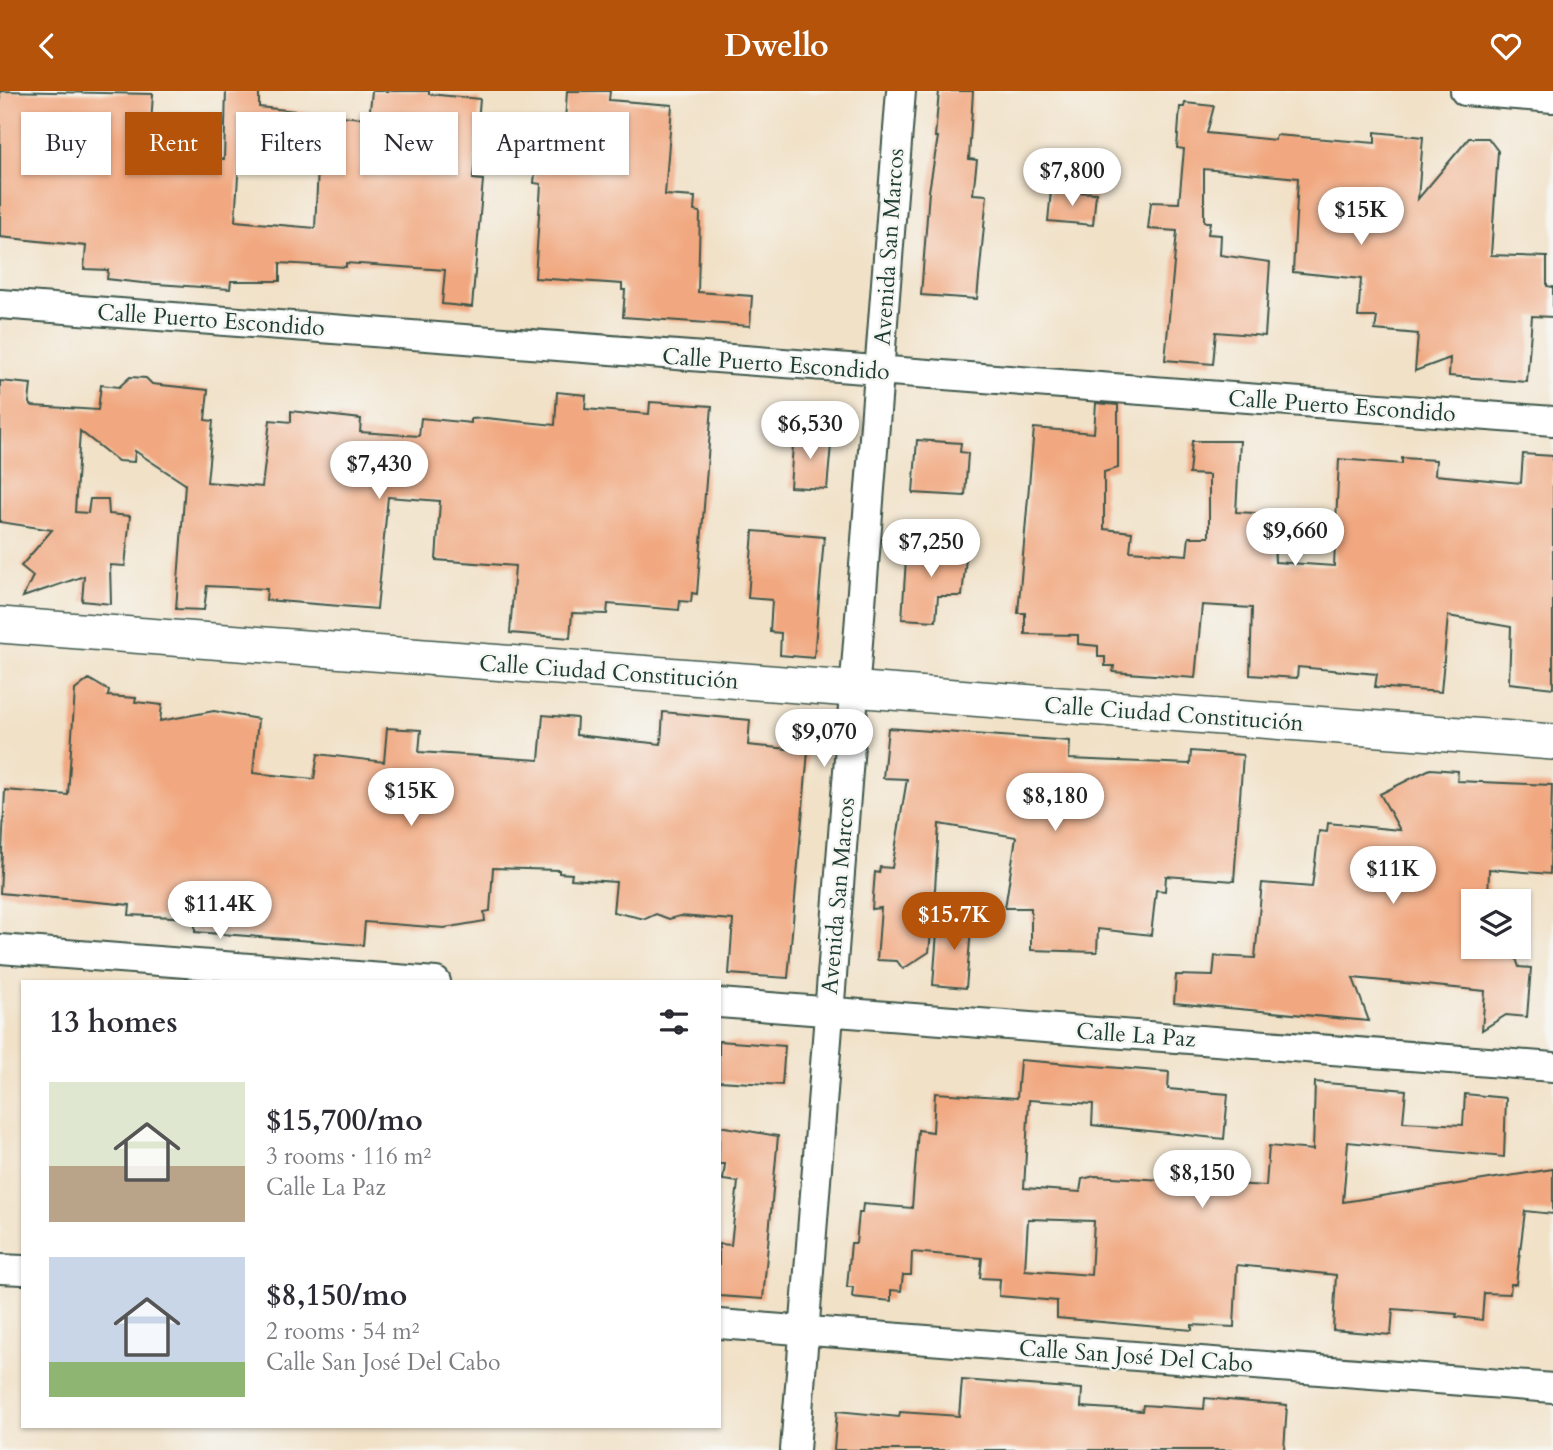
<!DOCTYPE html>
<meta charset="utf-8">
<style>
body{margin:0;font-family:Cardo,serif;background:#f7f7f7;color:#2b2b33;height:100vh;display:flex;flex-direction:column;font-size:26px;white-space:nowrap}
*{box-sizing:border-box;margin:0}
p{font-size:23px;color:#7c7c81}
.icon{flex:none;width:38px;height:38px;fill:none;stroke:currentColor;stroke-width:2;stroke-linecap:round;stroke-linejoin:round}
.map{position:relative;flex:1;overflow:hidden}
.sheet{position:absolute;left:21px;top:889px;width:700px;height:448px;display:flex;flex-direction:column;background:#fff;border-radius:0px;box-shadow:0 2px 5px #0004}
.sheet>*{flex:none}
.guide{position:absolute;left:21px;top:21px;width:700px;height:63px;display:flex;gap:14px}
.buttons{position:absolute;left:1461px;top:798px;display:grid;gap:14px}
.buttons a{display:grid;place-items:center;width:70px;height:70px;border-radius:0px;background:#fff;box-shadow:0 2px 5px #0004;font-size:35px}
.price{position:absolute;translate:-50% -60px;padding:0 16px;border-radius:24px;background:#fff;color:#222;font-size:23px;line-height:46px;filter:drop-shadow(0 2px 4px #0008)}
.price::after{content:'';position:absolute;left:50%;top:42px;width:21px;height:16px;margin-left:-10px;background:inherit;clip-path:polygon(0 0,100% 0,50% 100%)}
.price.active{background:#b45309;color:#fff}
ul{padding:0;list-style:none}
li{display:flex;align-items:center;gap:21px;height:175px;padding:0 28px}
li span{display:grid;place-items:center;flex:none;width:196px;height:140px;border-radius:0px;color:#555}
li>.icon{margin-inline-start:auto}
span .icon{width:84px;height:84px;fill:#fffc;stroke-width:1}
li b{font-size:30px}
h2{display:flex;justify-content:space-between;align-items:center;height:84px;padding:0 28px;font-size:30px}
.pill{padding:0 24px;border-radius:0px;background:#fff;box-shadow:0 2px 5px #0004;font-size:24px;line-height:63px}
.pill.active{background:#b45309;color:#fff}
header{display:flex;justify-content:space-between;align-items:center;height:91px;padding:0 28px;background:#b45309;color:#fff;font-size:32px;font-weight:600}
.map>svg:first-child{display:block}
.building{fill:#f1a880;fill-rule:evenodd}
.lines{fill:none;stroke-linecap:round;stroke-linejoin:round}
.minor-casing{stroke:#3e564a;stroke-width:32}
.tertiary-casing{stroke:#3e564a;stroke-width:38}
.minor{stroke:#fff;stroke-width:28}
.tertiary{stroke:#fff;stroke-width:35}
.labels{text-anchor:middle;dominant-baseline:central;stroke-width:5;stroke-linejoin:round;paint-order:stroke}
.street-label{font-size:23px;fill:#1f3d34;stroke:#f6f6f2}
</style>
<header><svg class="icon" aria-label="back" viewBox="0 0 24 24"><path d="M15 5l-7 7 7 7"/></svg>Dwello<svg class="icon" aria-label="heart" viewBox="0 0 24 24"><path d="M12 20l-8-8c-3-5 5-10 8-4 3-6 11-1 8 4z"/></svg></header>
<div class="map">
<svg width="1553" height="1359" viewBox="0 0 1553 1359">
<rect width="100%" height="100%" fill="#f6f6f2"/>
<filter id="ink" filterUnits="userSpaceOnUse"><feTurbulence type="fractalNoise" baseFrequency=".0143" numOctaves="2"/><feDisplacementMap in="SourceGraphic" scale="14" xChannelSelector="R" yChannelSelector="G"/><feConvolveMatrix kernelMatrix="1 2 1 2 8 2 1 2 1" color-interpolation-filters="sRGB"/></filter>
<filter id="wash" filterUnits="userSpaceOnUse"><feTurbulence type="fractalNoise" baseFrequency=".00686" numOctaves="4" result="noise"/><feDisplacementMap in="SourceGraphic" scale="28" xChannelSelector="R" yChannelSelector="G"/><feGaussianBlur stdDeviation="1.57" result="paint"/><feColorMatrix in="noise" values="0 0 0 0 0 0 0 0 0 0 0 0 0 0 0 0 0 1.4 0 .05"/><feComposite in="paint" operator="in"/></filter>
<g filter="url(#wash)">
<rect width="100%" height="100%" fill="#f1e1c7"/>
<g id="blocks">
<path class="building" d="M 0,0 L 153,3 L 149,63 L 224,68 L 226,0 L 259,0 L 259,16 L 369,28 L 372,0 L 429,0 L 429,3 L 480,8 L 473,88 L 483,89 L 472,216 L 442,213 L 445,179 L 346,172 L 346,176 L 280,172 L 280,190 L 231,190 L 230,198 L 142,192 L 107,188 L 108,179 L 84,178 L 86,155 L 0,146 ZM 239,70 L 318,77 L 315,137 L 235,130 Z
M 567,0 L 610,0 L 609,9 L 672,14 L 665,104 L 695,106 L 694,120 L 700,121 L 698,201 L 752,205 L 750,235 L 623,226 L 625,199 L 622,199 L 622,193 L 535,187 L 541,93 L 534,92 L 537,60 L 563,62 Z
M 939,0 L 973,0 L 969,68 L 977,69 L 973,103 L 987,104 L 977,208 L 921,204 L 929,100 L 938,46 L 935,46 Z
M 1185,12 L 1214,15 L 1207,42 L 1275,49 L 1276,44 L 1375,52 L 1375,41 L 1423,46 L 1418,108 L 1469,47 L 1488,47 L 1498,60 L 1491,164 L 1547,166 L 1547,195 L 1553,196 L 1553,226 L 1532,225 L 1527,291 L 1449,285 L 1450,267 L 1415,280 L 1418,243 L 1375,239 L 1377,226 L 1358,226 L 1361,188 L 1293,181 L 1298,87 L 1204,78 L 1204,131 L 1210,131 L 1208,143 L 1221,144 L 1220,164 L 1270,171 L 1265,245 L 1216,241 L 1213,273 L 1165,269 L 1177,140 L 1148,138 L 1151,111 L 1179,112 L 1184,58 L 1177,57 L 1180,16 L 1184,16 Z
M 1051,100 L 1096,102 L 1093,134 L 1048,130 Z
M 130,286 L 146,287 L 152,293 L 208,299 L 205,329 L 213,330 L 207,391 L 262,396 L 270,329 L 291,331 L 291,320 L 361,328 L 360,341 L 419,345 L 421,327 L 471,332 L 471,328 L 486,327 L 555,334 L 557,301 L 586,304 L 585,318 L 649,323 L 650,311 L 712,315 L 697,503 L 692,502 L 691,511 L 680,510 L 679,519 L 608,513 L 607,523 L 572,522 L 570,547 L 510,542 L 515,475 L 436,469 L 440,410 L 388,406 L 377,518 L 266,509 L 267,498 L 207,495 L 204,519 L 176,518 L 185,393 L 135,360 L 134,371 L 118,370 L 80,340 L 75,421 L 88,422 L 90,408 L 108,408 L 109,423 L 130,425 L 125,475 L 110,474 L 111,513 L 82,510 L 84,485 L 23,506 L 33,485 L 21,475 L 52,439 L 0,431 L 0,290 L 31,293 L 29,312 L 33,315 L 98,319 L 101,294 L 119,296 Z
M 1096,312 L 1118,314 L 1118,377 L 1104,381 L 1104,438 L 1132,441 L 1130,460 L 1187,464 L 1189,446 L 1209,446 L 1209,384 L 1189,383 L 1192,350 L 1240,350 L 1236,421 L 1273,423 L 1275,471 L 1334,475 L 1339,368 L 1402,373 L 1402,367 L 1436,369 L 1435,384 L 1521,392 L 1523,363 L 1553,365 L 1553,597 L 1509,592 L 1511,536 L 1448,525 L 1441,601 L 1375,596 L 1377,583 L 1298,576 L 1297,587 L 1250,584 L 1252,517 L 1202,514 L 1195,587 L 1113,581 L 1114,575 L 1105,575 L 1105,566 L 1098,566 L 1098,555 L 1078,553 L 1078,544 L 1025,543 L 1025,522 L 1018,522 L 1034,337 L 1094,342 Z
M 794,340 L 827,342 L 826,352 L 831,353 L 827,398 L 790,396 Z
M 917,349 L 961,352 L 960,361 L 968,362 L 965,405 L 913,402 Z
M 753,440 L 824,446 L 814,567 L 780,564 L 781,542 L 770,541 L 772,509 L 748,507 Z
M 907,453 L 967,458 L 962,505 L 938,505 L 936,530 L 902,528 Z
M 89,588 L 109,600 L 108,605 L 136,607 L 135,611 L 162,614 L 160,630 L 214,620 L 258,628 L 253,682 L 314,688 L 318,663 L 384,671 L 387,637 L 421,639 L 419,661 L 539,669 L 543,624 L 577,627 L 576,644 L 661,653 L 663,621 L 750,629 L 748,654 L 808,660 L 788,887 L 729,883 L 733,829 L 680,825 L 669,828 L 656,823 L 645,828 L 613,821 L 616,791 L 571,788 L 572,783 L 559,782 L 559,779 L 493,777 L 490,820 L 484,821 L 485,830 L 444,837 L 365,831 L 363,854 L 195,841 L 195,827 L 129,824 L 130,814 L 0,802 L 5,699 L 68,704 L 75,599 Z
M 888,637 L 1070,650 L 1069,668 L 1190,673 L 1191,660 L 1243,664 L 1234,790 L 1166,785 L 1165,800 L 1156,799 L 1151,844 L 1098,838 L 1097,861 L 1031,859 L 1031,817 L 1005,817 L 1016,746 L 939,733 L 935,798 L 926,821 L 933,822 L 929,861 L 903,878 L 897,870 L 877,869 L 881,817 L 872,818 L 875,781 L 879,782 L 880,776 L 892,777 L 907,688 L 883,687 Z
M 1430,678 L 1458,680 L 1457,690 L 1552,694 L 1550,783 L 1489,778 L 1488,810 L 1474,810 L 1474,856 L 1512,856 L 1519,876 L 1531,877 L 1527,926 L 1506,924 L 1482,939 L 1485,900 L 1353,887 L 1369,930 L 1174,912 L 1176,884 L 1213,885 L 1215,865 L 1255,867 L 1262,792 L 1312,796 L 1319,740 L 1327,741 L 1328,732 L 1400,739 L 1380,703 Z
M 973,814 L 966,897 L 933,894 L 937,841 Z
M 719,950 L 785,955 L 782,994 L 719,990 Z
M 1020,969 L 1169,981 L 1168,998 L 1228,1003 L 1224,1048 L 1092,1034 L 1093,1013 L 1029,1009 L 1024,1097 L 1080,1101 L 1082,1088 L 1095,1085 L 1266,1095 L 1269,1055 L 1313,1059 L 1315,991 L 1406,999 L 1403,1031 L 1463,1034 L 1465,1003 L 1506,1007 L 1504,1066 L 1348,1051 L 1343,1111 L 1553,1078 L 1553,1123 L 1525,1120 L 1516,1193 L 1511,1193 L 1510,1203 L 1484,1202 L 1482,1229 L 1456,1226 L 1457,1223 L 1393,1218 L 1391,1244 L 1333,1239 L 1336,1184 L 1237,1174 L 1234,1236 L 1192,1234 L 1192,1239 L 1057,1227 L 1057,1210 L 999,1205 L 1000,1188 L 980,1187 L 982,1167 L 912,1161 L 911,1184 L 903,1184 L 901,1200 L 891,1199 L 891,1210 L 852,1206 L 853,1196 L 847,1196 L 851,1152 L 856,1152 L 859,1122 L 862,1122 L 863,1113 L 912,1117 L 918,1039 L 933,1041 L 935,1002 L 1017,1007 ZM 1028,1128 L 1094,1130 L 1091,1184 L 1025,1179 Z
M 719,1035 L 778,1045 L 763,1208 L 719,1205 L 719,1153 L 731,1154 L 738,1091 L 723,1089 L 725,1073 L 719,1073 Z
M 962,1289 L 1082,1298 L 1081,1316 L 1142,1320 L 1143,1314 L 1204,1318 L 1205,1307 L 1287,1314 L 1284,1359 L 834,1359 L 837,1320 L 899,1326 L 900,1321 L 959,1325 Z"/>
</g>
</g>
<g filter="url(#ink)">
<use href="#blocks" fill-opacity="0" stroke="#3e564a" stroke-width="2"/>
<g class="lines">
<defs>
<path id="minor" d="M 1465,0 L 1553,7
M 0,213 L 1553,330
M 0,858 L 436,891
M 719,912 L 1553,976
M 0,1178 L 23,1179
M 719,1233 L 1553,1297
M 795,1359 L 901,0"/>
<path id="tertiary" d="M 0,534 L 1553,651"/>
</defs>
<use href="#minor" class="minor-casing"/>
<use href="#tertiary" class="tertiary-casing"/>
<use href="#minor" class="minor"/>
<use href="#tertiary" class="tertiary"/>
</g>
</g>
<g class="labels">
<g class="street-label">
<text transform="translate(889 156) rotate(-86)">Avenida San Marcos</text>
<text transform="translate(211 229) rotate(4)">Calle Puerto Escondido</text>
<text transform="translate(776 273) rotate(4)">Calle Puerto Escondido</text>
<text transform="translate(1342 315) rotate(4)">Calle Puerto Escondido</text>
<text transform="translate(609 581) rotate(4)">Calle Ciudad Constitución</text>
<text transform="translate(1174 623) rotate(4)">Calle Ciudad Constitución</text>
<text transform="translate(838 805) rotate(-85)">Avenida San Marcos</text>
<text transform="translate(1136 944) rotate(4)">Calle La Paz</text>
<text transform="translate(1136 1265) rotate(4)">Calle San José Del Cabo</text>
</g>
</g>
</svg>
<div class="buttons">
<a><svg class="icon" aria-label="layers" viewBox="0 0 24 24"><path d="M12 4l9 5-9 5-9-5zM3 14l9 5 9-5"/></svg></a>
</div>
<b class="price" style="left:1072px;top:117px">$7,800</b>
<b class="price" style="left:1361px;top:156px">$15K</b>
<b class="price" style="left:810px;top:370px">$6,530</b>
<b class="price" style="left:379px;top:410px">$7,430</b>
<b class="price" style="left:1295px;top:477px">$9,660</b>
<b class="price" style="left:931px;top:488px">$7,250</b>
<b class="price" style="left:824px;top:678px">$9,070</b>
<b class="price" style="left:411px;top:737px">$15K</b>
<b class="price" style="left:1055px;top:742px">$8,180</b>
<b class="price" style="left:1393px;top:815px">$11K</b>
<b class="price" style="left:220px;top:850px">$11.4K</b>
<b class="price active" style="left:954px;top:861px">$15.7K</b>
<b class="price" style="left:1202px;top:1119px">$8,150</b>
<div class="guide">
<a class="pill">Buy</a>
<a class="pill active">Rent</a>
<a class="pill">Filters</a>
<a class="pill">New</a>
<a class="pill">Apartment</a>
</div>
<section class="sheet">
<h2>13 homes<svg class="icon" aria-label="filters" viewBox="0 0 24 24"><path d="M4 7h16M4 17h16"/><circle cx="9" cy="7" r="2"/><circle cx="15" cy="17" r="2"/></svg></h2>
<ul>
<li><span style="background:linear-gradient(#dfe7d0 60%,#b9a48a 0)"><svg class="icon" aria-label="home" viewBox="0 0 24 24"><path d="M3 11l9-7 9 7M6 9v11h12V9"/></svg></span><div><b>$15,700/mo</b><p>3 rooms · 116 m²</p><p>Calle La Paz</p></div></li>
<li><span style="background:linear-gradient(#c9d6e8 75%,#8fb573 0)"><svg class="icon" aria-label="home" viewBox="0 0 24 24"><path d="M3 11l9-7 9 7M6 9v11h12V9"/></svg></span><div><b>$8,150/mo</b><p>2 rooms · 54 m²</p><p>Calle San José Del Cabo</p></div></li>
</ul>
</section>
</div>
